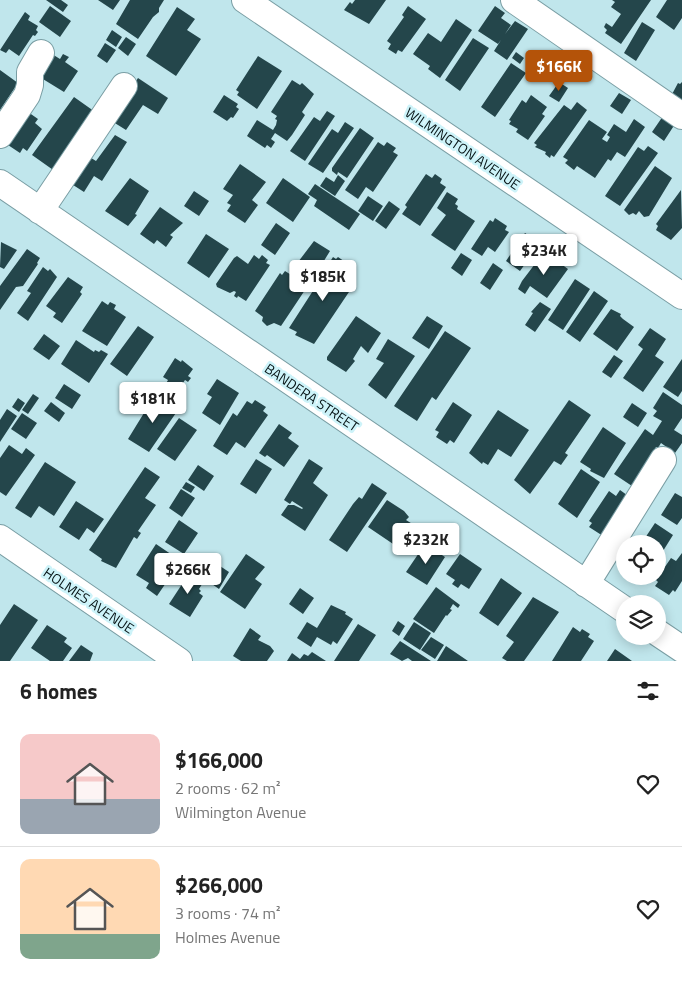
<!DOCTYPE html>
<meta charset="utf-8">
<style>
body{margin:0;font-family:"Titillium Web",sans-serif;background:#f6f6f6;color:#222;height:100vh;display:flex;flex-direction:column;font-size:19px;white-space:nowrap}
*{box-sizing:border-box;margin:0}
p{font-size:16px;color:#767676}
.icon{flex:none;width:28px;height:28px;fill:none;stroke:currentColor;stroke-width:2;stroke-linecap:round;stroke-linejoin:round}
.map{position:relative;height:661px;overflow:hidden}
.drawer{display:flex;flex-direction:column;background:#fff;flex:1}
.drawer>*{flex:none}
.controls{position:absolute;left:616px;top:535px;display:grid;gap:10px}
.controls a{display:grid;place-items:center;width:50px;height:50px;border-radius:50%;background:#fff;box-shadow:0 2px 12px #0003;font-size:25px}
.price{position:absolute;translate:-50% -42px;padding:0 11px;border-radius:5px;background:#fff;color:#222;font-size:16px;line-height:32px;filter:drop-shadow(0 1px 2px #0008)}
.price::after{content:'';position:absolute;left:50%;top:30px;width:15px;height:11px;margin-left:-8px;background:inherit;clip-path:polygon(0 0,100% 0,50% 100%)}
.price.current{background:#b45309;color:#fff}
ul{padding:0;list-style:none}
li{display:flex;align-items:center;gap:15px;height:125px;padding:0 20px}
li+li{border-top:1px solid #e0e0e0}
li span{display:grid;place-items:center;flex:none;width:140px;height:100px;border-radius:10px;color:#555}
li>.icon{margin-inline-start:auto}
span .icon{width:60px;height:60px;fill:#fffc;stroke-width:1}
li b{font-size:21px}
h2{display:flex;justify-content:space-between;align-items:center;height:60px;padding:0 20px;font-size:21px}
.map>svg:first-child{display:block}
.building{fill:#24464b}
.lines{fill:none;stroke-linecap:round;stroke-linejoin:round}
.minor-casing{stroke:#7a9ea4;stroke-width:28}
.minor{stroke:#fff;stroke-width:26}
.labels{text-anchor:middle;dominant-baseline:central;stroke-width:5;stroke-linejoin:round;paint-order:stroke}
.street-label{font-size:14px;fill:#051214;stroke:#cdf3f9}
</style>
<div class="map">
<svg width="682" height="661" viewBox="0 0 682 661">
<rect width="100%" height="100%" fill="#c0e6ec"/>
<path class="building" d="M 46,0 L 61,0 L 68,5 L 63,12 Z
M 98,0 L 120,0 L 113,10 Z
M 130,0 L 164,0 L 159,8 L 159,12 L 153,17 L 138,39 L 116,24 Z
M 355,0 L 386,0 L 369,24 L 344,10 L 350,2 L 352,4 Z
M 612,0 L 651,0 L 621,44 L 605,33 L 607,30 L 604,27 L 606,23 L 612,27 L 621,14 L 611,7 L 615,2 Z
M 667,0 L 682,0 L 682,18 L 674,30 L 656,17 Z
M 50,6 L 71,21 L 60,37 L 39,22 Z
M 408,6 L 426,19 L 402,52 L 398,50 L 396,54 L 388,49 L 391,44 L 387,41 L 404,17 L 402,15 Z
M 495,6 L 505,13 L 501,18 L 511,25 L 505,34 L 515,21 L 528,29 L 507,60 L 494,51 L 501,40 L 498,44 L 478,31 Z
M 177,7 L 195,19 L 187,30 L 201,39 L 176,76 L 146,56 Z
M 25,12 L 30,16 L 28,20 L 38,26 L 36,30 L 38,32 L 35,36 L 33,35 L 19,56 L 9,49 L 6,53 L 0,50 Z
M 456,19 L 472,30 L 440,78 L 428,69 L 430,66 L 413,54 L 428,33 L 441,42 Z
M 642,22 L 655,30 L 636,61 L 624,53 Z
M 112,30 L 122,37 L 116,47 L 106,40 Z
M 126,37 L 136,44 L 128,56 L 118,48 Z
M 473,38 L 489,48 L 460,91 L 445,80 Z
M 105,43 L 116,50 L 107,63 L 97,56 Z
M 516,52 L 524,58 L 520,64 L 512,58 Z
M 52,54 L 60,59 L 63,54 L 69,57 L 65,62 L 78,71 L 64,92 L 38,76 Z
M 258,56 L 282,71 L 257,109 L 237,95 L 239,92 L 236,90 Z
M 511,63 L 526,73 L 495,117 L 481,107 Z
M 0,70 L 18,83 L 0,110 Z
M 138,78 L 168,98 L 158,114 L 143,105 L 126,130 L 110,120 Z
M 292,80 L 300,85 L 302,83 L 314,94 L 302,112 L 305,115 L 292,135 L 287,141 L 275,133 L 271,139 L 275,142 L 271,148 L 267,145 L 265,148 L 247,136 L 257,120 L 273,130 L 276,125 L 277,120 L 275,119 L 277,116 L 271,112 Z
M 559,82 L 568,88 L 559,102 L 549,96 Z
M 682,82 L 682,106 L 670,98 L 678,83 L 680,84 Z
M 619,93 L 631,100 L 622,114 L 610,106 Z
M 224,95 L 238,104 L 236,107 L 239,109 L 233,118 L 231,117 L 227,121 L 213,112 Z
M 531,95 L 547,107 L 542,114 L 545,116 L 528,140 L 516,132 L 518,129 L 509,124 L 511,121 L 509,120 L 522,100 L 526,103 Z
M 74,97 L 98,114 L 56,172 L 32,155 Z
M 577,102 L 587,110 L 554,157 L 551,155 L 550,158 L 545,154 L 546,152 L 535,147 L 537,145 L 534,143 L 564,105 L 571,110 Z
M 327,111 L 335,116 L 305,161 L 290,151 L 314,117 L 320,121 Z
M 28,112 L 38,119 L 35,123 L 42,129 L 27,151 L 23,148 L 20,153 L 8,145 Z
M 663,116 L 675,124 L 664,141 L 652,132 Z
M 634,119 L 645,127 L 625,157 L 617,152 L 611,161 L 608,159 L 595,178 L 577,166 L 574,170 L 565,163 L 568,160 L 563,157 L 589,120 L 607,132 L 602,139 L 607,142 L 610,137 L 607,135 L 614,124 L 626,132 Z
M 345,122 L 354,128 L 323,173 L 308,164 L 332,129 L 338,133 Z
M 360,128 L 374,138 L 347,178 L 338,172 L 337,175 L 332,171 L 332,168 Z
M 115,135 L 127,142 L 102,181 L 94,176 L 84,192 L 70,183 L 88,156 L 96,161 Z
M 378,142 L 384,146 L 387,142 L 396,148 L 393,152 L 398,155 L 373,192 L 366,187 L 358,199 L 345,190 Z
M 648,146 L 658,153 L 620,206 L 605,196 L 638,147 L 644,151 Z
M 240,164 L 266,182 L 252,200 L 258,205 L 245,223 L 227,211 L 231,205 L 227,203 L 233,195 L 223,189 Z
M 655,166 L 672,178 L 649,216 L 644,217 L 639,211 L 636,215 L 633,213 L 629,215 L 624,210 Z
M 426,174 L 432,178 L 435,174 L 442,179 L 440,183 L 446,187 L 420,226 L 402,214 L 407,207 L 405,205 Z
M 338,175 L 345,181 L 335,196 L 320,186 L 326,177 L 334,182 Z
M 130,178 L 149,191 L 135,214 L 137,215 L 128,226 L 105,211 Z
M 283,178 L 310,197 L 293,222 L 266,203 Z
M 315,184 L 360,214 L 349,230 L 314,206 L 317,200 L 308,194 Z
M 681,190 L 682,228 L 671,240 L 656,230 L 658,226 L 656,224 Z
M 194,191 L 209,201 L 199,216 L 184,206 Z
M 447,192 L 458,199 L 455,204 L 458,206 L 457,209 L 475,221 L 455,251 L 431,235 L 446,215 L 437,208 Z
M 368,196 L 383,206 L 373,221 L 358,211 Z
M 389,201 L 400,209 L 386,229 L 375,221 Z
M 160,207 L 183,223 L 170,235 L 173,237 L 166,247 L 157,240 L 154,244 L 140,234 Z
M 495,218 L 507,226 L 505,230 L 509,232 L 495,252 L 488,247 L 482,256 L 471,249 L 490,220 L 493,222 Z
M 276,223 L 290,233 L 275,255 L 261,245 Z
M 525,233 L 540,243 L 538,246 L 540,247 L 535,255 L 533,253 L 520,271 L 506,261 Z
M 206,234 L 229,249 L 209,278 L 187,263 Z
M 314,241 L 330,251 L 311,282 L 292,270 Z
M 1,242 L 17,250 L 4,269 L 0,267 Z
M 27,249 L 40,258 L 37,263 L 38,264 L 23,286 L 16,287 L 0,310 L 0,286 Z
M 461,253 L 472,260 L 462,276 L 451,268 Z
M 546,253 L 568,269 L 547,298 L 530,286 L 525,294 L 518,289 L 522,281 L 541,256 L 542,257 Z
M 254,255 L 259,259 L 262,255 L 268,260 L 266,263 L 270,265 L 246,301 L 238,296 L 237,298 L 234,296 L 236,292 L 234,291 L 230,293 L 217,287 L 216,284 L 234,258 L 237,256 L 248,264 Z
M 333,257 L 336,259 L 338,257 L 351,266 L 342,279 L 353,286 L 314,344 L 295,335 L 297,332 L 289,328 L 327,269 L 329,271 L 331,267 L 328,265 Z
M 493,263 L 503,270 L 490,290 L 480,283 Z
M 43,267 L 48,271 L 50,269 L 57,277 L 28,321 L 17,313 L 31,293 L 27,291 Z
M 285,271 L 296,278 L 294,282 L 305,290 L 281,326 L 274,323 L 267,326 L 262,321 L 263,317 L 255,311 L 280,273 L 282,275 Z
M 68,277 L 83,287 L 80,292 L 82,294 L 62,323 L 53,317 L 56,313 L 46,306 Z
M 575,279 L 590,289 L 563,330 L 548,320 Z
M 594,291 L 608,301 L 580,342 L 566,332 Z
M 102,301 L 108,305 L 110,302 L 116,305 L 114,309 L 126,317 L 107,346 L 82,331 Z
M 540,302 L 551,309 L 535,332 L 525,325 L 533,313 L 531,312 Z
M 611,309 L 621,314 L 620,316 L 623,319 L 634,327 L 617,351 L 593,334 Z
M 356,316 L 381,333 L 368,353 L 361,346 L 353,359 L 355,361 L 346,372 L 327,360 L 327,357 Z
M 427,316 L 443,326 L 429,349 L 412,338 Z
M 138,326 L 154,337 L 127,376 L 110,364 Z
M 650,328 L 666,339 L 655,356 L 664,362 L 643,392 L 623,378 L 643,349 L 638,345 Z
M 445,331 L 471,348 L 436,400 L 432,397 L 417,421 L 394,406 Z
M 44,334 L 60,346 L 49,360 L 33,349 Z
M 388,339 L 415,356 L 386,399 L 368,385 L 384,363 L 376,359 Z
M 76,340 L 94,352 L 95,350 L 99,352 L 101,350 L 108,354 L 89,383 L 61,364 Z
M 614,355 L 623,361 L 611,378 L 602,372 Z
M 175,358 L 181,362 L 182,360 L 193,369 L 188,376 L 191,378 L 188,382 L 185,380 L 176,394 L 164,387 L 168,380 L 163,377 Z
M 682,359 L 682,391 L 678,397 L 663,387 Z
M 217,379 L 239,393 L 220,425 L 202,413 L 212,397 L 207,394 Z
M 64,384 L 81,395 L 72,409 L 55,398 Z
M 663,392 L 682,405 L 682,418 L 674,430 L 682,435 L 682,443 L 675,453 L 661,443 L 658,448 L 656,447 L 651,455 L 655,458 L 635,488 L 614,474 L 645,429 L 653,435 L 662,421 L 653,416 L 657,411 L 653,408 Z
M 33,394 L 39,398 L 28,414 L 22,410 Z
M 155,395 L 178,410 L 149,452 L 128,439 Z
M 18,398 L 25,403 L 19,412 L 12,407 Z
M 255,400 L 266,407 L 263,411 L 268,415 L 245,448 L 236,442 L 227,455 L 213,446 L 233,413 L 237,416 L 247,401 L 252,404 Z
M 569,400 L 591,415 L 565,453 L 568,455 L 561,465 L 554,461 L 530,494 L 514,480 Z
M 51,402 L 65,413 L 59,422 L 44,411 Z
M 453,402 L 472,415 L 454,443 L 450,440 L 447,444 L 436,437 L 439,432 L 435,430 Z
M 632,403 L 647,413 L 638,427 L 623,417 Z
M 7,409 L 17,416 L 0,442 L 0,420 Z
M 498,410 L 529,430 L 511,457 L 498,449 L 488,465 L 483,462 L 482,464 L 469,453 Z
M 22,413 L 37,423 L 26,439 L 11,429 Z
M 179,418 L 197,430 L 175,461 L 157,449 Z
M 279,424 L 292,433 L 288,438 L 299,446 L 284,467 L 267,455 L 265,457 L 259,453 Z
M 603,427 L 626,443 L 604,478 L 590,471 L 591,469 L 580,462 Z
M 9,445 L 22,454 L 26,448 L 35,455 L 6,496 L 0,492 L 0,458 Z
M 256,459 L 272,469 L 256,494 L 240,484 Z
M 309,459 L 323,468 L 313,483 L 328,495 L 305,531 L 281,515 L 288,505 L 294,505 L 302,509 L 303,508 L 292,501 L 290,504 L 284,500 Z
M 45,462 L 76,482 L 54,516 L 39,506 L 31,518 L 15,508 Z
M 198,465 L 214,476 L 204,491 L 188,480 Z
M 145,467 L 160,477 L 145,498 L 156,505 L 138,531 L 141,533 L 137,539 L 134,537 L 116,568 L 101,561 L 102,559 L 89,550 Z
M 581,469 L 600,482 L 577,518 L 558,504 Z
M 186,482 L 195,487 L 191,493 L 182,488 Z
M 372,483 L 387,493 L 347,552 L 329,540 L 353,504 L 359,497 L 362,499 Z
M 181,489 L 195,498 L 182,517 L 169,508 Z
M 620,490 L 631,498 L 603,536 L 589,527 L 592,523 L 589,521 L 609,491 L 616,496 Z
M 675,493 L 682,497 L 682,518 L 677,525 L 661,515 Z
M 387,500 L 404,511 L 409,517 L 406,520 L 414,525 L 399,548 L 368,527 Z
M 76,501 L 104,519 L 94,533 L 87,528 L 79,540 L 59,527 Z
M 179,520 L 198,533 L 184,554 L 165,542 Z
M 655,523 L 673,535 L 658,559 L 658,544 L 641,544 Z
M 156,544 L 181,561 L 157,596 L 146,588 L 149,583 L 136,575 Z
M 425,544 L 445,557 L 427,585 L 406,572 Z
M 682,553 L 682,581 L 675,592 L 673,590 L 669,595 L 655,586 L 658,582 L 656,580 L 671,558 L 676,561 Z
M 246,554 L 265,567 L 255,579 L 262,584 L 245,609 L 220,592 Z
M 460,554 L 482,569 L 469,589 L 461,584 L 458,588 L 452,584 L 455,580 L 446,574 Z
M 220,566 L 229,572 L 219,589 L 209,582 Z
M 190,572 L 204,581 L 199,589 L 201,591 L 199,593 L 203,596 L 190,617 L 169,604 Z
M 501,578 L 522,593 L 498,626 L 479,613 Z
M 436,587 L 460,605 L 458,608 L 453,604 L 450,609 L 452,610 L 447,616 L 446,615 L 434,633 L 413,619 Z
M 300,588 L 314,598 L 303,614 L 289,604 Z
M 533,597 L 559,612 L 524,661 L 507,661 L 502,658 L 514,642 L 506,636 Z
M 14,604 L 38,620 L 10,661 L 0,661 L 0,625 Z
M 331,605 L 346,612 L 345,614 L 353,619 L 337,644 L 333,641 L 331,645 L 317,637 L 311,647 L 297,638 L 307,622 L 317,628 Z
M 398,621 L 405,626 L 399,636 L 392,631 Z
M 414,622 L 431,633 L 420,650 L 403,639 Z
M 358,624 L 376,635 L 359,661 L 334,661 Z
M 47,625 L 67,638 L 64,642 L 72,648 L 63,661 L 50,661 L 31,648 Z
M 573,627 L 580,632 L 582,629 L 590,634 L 588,637 L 594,641 L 581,661 L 552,661 Z
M 250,628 L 261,636 L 258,640 L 270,646 L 274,651 L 267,661 L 241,661 L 233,656 Z
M 431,637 L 444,645 L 435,659 L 421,650 Z
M 400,641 L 431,661 L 412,661 L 408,658 L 402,661 L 390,654 Z
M 81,645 L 93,653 L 90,661 L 69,661 Z
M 446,646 L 468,661 L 437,661 Z
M 615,649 L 632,661 L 607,661 Z
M 312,652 L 326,661 L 287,661 L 292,653 L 300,659 L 304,654 L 308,656 Z"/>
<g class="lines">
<defs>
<path id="minor" d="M 245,0 L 682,296
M 514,0 L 682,116
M 0,135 L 27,95 L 30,85 L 30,72 L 41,53
M 0,183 L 625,610
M 40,211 L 124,86
M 0,538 L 179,661
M 586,584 L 663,460
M 658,633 L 682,649"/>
</defs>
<use href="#minor" class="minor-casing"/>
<use href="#minor" class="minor"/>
</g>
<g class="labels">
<g class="street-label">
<text transform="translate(463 148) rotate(34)">WILMINGTON AVENUE</text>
<text transform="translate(312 397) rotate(34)">BANDERA STREET</text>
<text transform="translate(89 600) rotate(34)">HOLMES AVENUE</text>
</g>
</g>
</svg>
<div class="controls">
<a><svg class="icon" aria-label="locate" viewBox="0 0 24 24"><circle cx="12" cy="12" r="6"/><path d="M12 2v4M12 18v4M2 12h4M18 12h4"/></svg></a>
<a><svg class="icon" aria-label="layers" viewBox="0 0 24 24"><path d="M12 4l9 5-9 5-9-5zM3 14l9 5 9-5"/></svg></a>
</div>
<b class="price current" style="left:559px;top:92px">$166K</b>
<b class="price" style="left:544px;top:276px">$234K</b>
<b class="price" style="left:323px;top:302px">$185K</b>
<b class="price" style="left:153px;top:424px">$181K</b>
<b class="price" style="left:426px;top:565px">$232K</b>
<b class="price" style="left:188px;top:595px">$266K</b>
</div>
<section class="drawer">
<h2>6 homes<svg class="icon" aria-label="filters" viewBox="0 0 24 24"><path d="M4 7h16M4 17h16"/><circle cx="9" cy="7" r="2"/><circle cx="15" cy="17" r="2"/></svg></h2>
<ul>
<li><span style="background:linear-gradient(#f6c9c9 65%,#9aa5b1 0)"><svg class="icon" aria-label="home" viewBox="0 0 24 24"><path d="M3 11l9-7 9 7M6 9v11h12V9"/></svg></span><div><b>$166,000</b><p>2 rooms · 62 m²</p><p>Wilmington Avenue</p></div><svg class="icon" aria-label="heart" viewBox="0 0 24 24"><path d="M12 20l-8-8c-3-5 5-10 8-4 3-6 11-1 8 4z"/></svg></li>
<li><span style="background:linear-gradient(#ffd9b3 75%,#7fa58c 0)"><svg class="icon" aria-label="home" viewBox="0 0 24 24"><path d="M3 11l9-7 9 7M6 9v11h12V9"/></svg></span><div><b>$266,000</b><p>3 rooms · 74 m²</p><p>Holmes Avenue</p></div><svg class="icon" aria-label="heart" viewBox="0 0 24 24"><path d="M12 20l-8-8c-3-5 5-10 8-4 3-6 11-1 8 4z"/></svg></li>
</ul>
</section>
